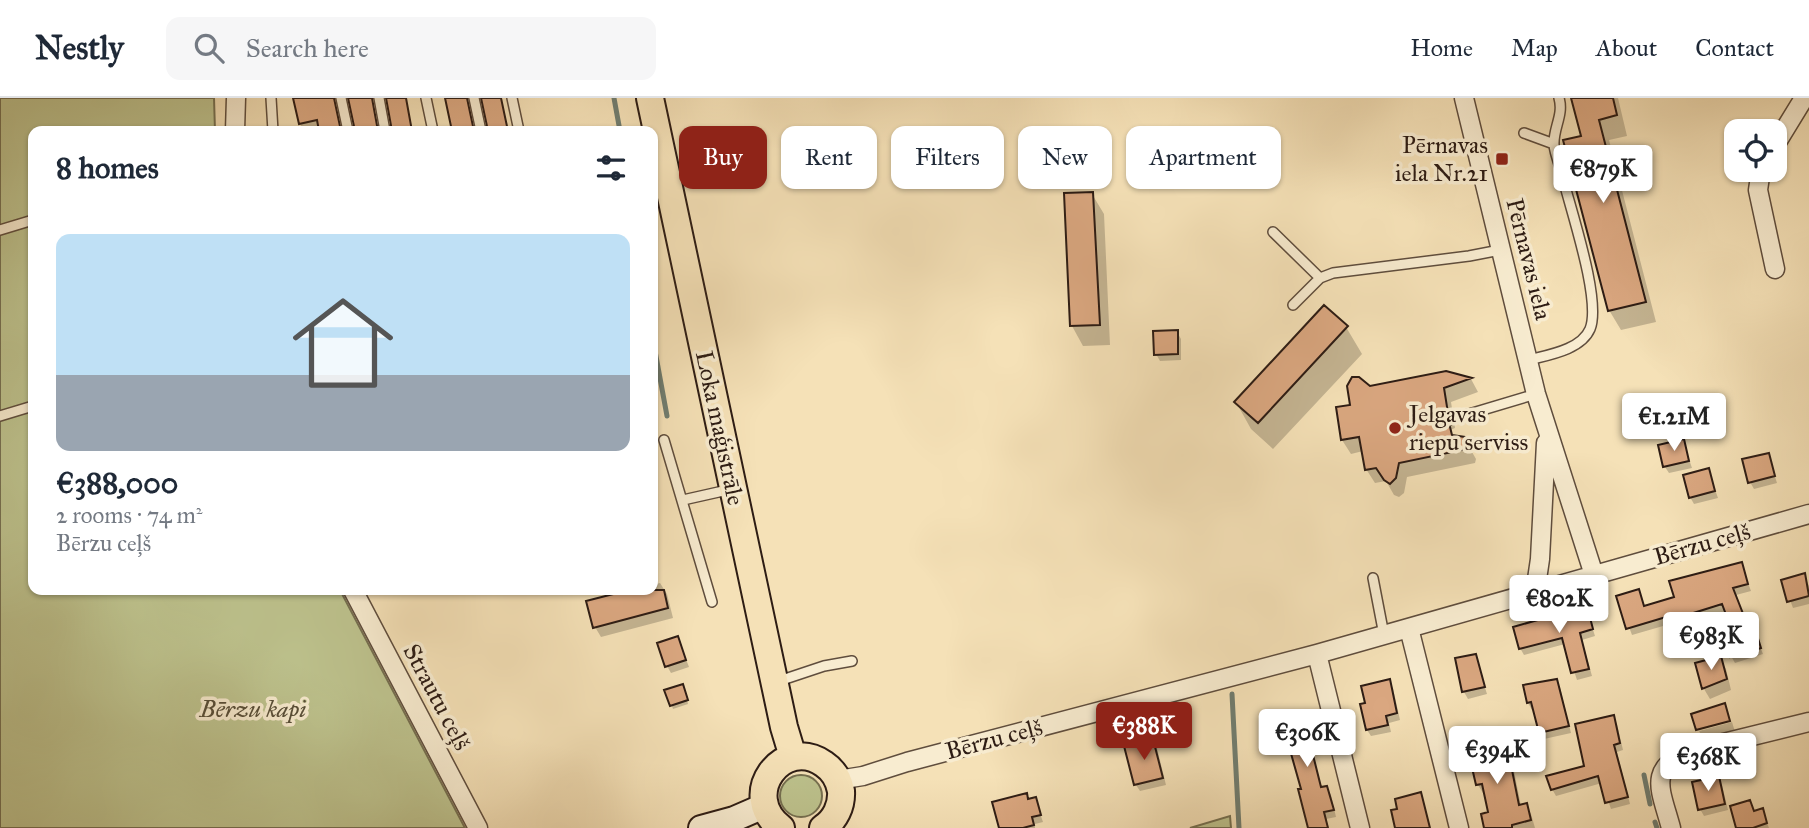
<!DOCTYPE html>
<meta charset="utf-8">
<style>
body{margin:0;font-family:"IM FELL Great Primer",serif;background:#f6f6f7;color:#1f2937;height:100vh;display:flex;flex-direction:column;font-size:26px;white-space:nowrap}
*{box-sizing:border-box;margin:0}
p{font-size:23px;color:#747a83}
.icon{flex:none;width:38px;height:38px;fill:none;stroke:currentColor;stroke-width:2;stroke-linecap:round;stroke-linejoin:round}
.map{position:relative;flex:1;overflow:hidden}
.panel{position:absolute;left:28px;top:28px;width:630px;height:469px;display:flex;flex-direction:column;background:#fff;border-radius:14px;box-shadow:0 2px 5px #0004}
.panel>*{flex:none}
.banner{position:absolute;left:679px;top:28px;width:665px;height:63px;display:flex;gap:14px}
.tools{position:absolute;left:1724px;top:21px;display:grid;gap:14px}
.tools a{display:grid;place-items:center;width:63px;height:63px;border-radius:14px;background:#fff;box-shadow:0 2px 5px #0004;font-size:35px}
.price{position:absolute;translate:-50% -60px;padding:0 16px;border-radius:7px;background:#fff;color:#222;font-size:23px;line-height:46px;filter:drop-shadow(0 2px 4px #0008)}
.price::after{content:'';position:absolute;left:50%;top:42px;width:21px;height:16px;margin-left:-10px;background:inherit;clip-path:polygon(0 0,100% 0,50% 100%)}
.price.selected{background:#8f2418;color:#fff}
ul{padding:0;list-style:none}
li{display:grid;align-content:center;gap:14px;height:371px;padding:0 28px}
li+li{border-top:2px solid #e0e1e3}
li span{display:grid;place-items:center;height:217px;border-radius:14px;color:#555}
li>.icon{margin-inline-start:auto}
span .icon{width:126px;height:126px;fill:#fffc;stroke-width:1}
li b{font-size:30px}
h2{display:flex;justify-content:space-between;align-items:center;height:84px;padding:0 28px;font-size:30px}
.tag{padding:0 24px;border-radius:14px;background:#fff;box-shadow:0 2px 5px #0004;font-size:24px;line-height:63px}
.tag.selected{background:#8f2418;color:#fff}
header{display:flex;align-items:center;gap:42px;box-sizing:border-box;height:98px;padding:0 35px;background:#fff;border-bottom:2px solid #e0e1e3}
header strong{font-size:33px}
nav{display:flex;gap:38px;margin-inline-start:auto;font-size:24px}
.search{width:490px;height:63px;background:#f6f6f7;display:flex;align-items:center;gap:18px;box-sizing:border-box;padding:0 24px;border-radius:14px;color:#747a83;font-size:26px}
.map>svg:first-child{display:block}
.green{fill:#bdc28d;stroke:#756f50;stroke-width:2}
.shadow{fill:#0003}
.lines{fill:none;stroke-linecap:round;stroke-linejoin:round}
.stream{stroke:#707d70;stroke-width:5}
.building{fill:#daa780;stroke:#2d1c14;stroke-width:2}
.lane-casing{stroke:#5f4d3d;stroke-width:12}
.street-casing{stroke:#5f4d3d;stroke-width:21}
.secondary-casing{stroke:#2d1c14;stroke-width:28}
.primary-casing{stroke:#2d1c14;stroke-width:30}
.lane{stroke:#f8ecd0;stroke-width:9}
.street{stroke:#f8ecd0;stroke-width:18}
.secondary{stroke:#f8ecd0;stroke-width:24}
.primary{stroke:#f5e1b7;stroke-width:26}
.poi-dot{fill:#8f2418;stroke:#f8ecd0;stroke-width:2.5}
.labels{text-anchor:middle;dominant-baseline:central;stroke-width:7;stroke-linejoin:round;paint-order:stroke}
.poi-label{font-size:24px;fill:#2d1c14;stroke:#f8ecd0;text-anchor:end}
.street-label{font-size:24px;fill:#2d1c14;stroke:#f8ecd0}
.park-label{font-size:24px;font-style:italic;fill:#584e38;stroke:#f8ecd0}
</style>
<header>
<strong>Nestly</strong>
<div class="search"><svg class="icon" aria-label="search" viewBox="0 0 24 24"><circle cx="10" cy="10" r="6"/><path d="M15 15l6 6"/></svg>Search here</div>
<nav><a>Home</a><a>Map</a><a>About</a><a>Contact</a></nav>
</header>
<div class="map">
<svg width="1809" height="730" viewBox="0 0 1809 730">
<rect width="100%" height="100%" fill="#f5e1b7"/>
<filter id="stains"><feTurbulence type="fractalNoise" baseFrequency=".00286" numOctaves="4"/><feColorMatrix values="0 0 0 0 .2 0 0 0 0 .09 0 0 0 0 .02 0 0 0 .5 -.17"/></filter>
<radialGradient id="worn" r=".72"><stop offset=".6" stop-color="#630" stop-opacity="0"/><stop offset="1" stop-color="#630" stop-opacity=".3"/></radialGradient>
<path class="green" d="M 0,0 L 214,0 L 215,33 L 33,33 L 33,492 L 340,492 L 465,730 L 0,730 Z
M780 698a21 21 0 1 1 42 0a21 21 0 1 1-42 0Z
M 1230,718 L 1231,730 L 1190,730 Z"/>
<path class="shadow" d="M 295,0 L 336,0 L 335,5 L 341,33 L 302,33 Z
M 1573,0 L 1618,0 L 1627,38 L 1609,42 L 1656,224 L 1621,232 L 1609,212 L 1583,39 Z
M 1092,96 L 1104,116 L 1110,247 L 1083,248 L 1072,228 Z
M 1346,229 L 1362,256 L 1273,351 L 1251,331 L 1236,304 Z
M 1177,234 L 1181,241 L 1181,262 L 1160,263 L 1156,256 Z
M 1445,275 L 1471,281 L 1478,294 L 1451,304 L 1455,330 L 1450,332 L 1454,339 L 1464,340 L 1476,361 L 1475,365 L 1407,379 L 1404,395 L 1399,399 L 1394,397 L 1386,383 L 1375,385 L 1366,371 L 1363,353 L 1351,356 L 1342,342 L 1352,308 L 1369,290 Z
M 1683,343 L 1692,370 L 1669,375 L 1665,369 Z
M 1768,357 L 1777,385 L 1754,391 L 1750,384 Z
M 1708,372 L 1718,400 L 1694,406 L 1690,399 Z
M 1741,466 L 1751,493 L 1736,497 L 1751,538 L 1755,536 L 1763,556 L 1735,565 L 1731,558 L 1738,542 L 1726,513 L 1689,524 L 1695,544 L 1678,548 L 1670,526 L 1632,537 L 1618,499 L 1638,493 L 1645,510 L 1676,500 Z
M 1804,477 L 1809,488 L 1809,506 L 1793,510 L 1783,483 Z
M 660,485 L 667,496 L 673,520 L 601,539 L 595,529 L 588,504 L 635,492 L 653,492 L 653,487 Z
M 1586,510 L 1595,538 L 1582,542 L 1592,578 L 1577,582 L 1565,546 L 1524,557 L 1520,550 Z
M 678,540 L 689,569 L 671,575 L 667,568 Z
M 1475,558 L 1487,596 L 1468,601 L 1464,594 L 1457,562 Z
M 1720,560 L 1726,571 L 1731,592 L 1710,601 L 1704,591 L 1697,566 Z
M 1389,583 L 1393,590 L 1400,622 L 1389,625 L 1391,634 L 1371,638 L 1367,632 L 1367,606 Z
M 1556,583 L 1560,589 L 1571,635 L 1544,641 L 1535,611 L 1532,612 L 1528,605 L 1525,589 Z
M 684,591 L 688,606 L 673,611 L 667,593 Z
M 1613,619 L 1617,626 L 1623,652 L 1617,654 L 1630,706 L 1611,711 L 1602,685 L 1556,698 L 1552,691 L 1586,669 Z
M 1311,620 L 1320,648 L 1314,650 L 1315,655 L 1313,656 L 1322,691 L 1327,690 L 1331,697 L 1336,719 L 1326,721 L 1329,730 L 1310,730 L 1303,692 L 1305,622 Z
M 1732,624 L 1735,634 L 1704,642 L 1699,633 Z
M 1495,639 L 1502,656 L 1514,673 L 1521,708 L 1526,707 L 1531,716 L 1535,730 L 1486,730 L 1490,716 L 1485,695 L 1483,695 L 1478,687 L 1473,663 Z
M 1153,643 L 1157,650 L 1166,687 L 1140,693 L 1136,687 L 1126,650 Z
M 1718,680 L 1722,687 L 1728,712 L 1704,718 L 1700,711 Z
M 1026,697 L 1029,703 L 1035,701 L 1043,724 L 1035,726 L 1035,730 L 1001,730 Z
M 1749,704 L 1755,715 L 1762,712 L 1769,730 L 1738,730 Z"/>
<g class="lines">
<path class="stream" d="M 614,0 L 620,33
M 653,242 L 667,318
M 1232,596 L 1239,730
M 1644,677 L 1650,706
M 1655,724 L 1657,730"/>
</g>
<path class="building" d="M 293,0 L 334,0 L 341,33 L 319,33 L 317,22 L 299,26 Z
M 348,0 L 372,0 L 378,33 L 355,33 Z
M 386,0 L 406,0 L 412,33 L 392,33 Z
M 445,0 L 467,0 L 474,33 L 452,33 Z
M 481,0 L 501,0 L 508,33 L 488,33 Z
M 1571,0 L 1613,0 L 1617,17 L 1599,22 L 1646,204 L 1608,213 L 1563,42 L 1581,38 Z
M 1093,94 L 1100,227 L 1070,228 L 1064,95 Z
M 1324,207 L 1348,228 L 1258,325 L 1234,304 Z
M 1178,232 L 1178,256 L 1154,257 L 1153,233 Z
M 1446,273 L 1472,280 L 1444,290 L 1448,315 L 1444,318 L 1443,325 L 1450,329 L 1452,337 L 1465,339 L 1468,345 L 1467,351 L 1399,365 L 1396,380 L 1390,386 L 1384,382 L 1376,370 L 1365,372 L 1359,339 L 1341,342 L 1336,309 L 1350,307 L 1347,288 L 1352,279 L 1359,279 L 1370,288 Z
M 1684,341 L 1689,363 L 1663,369 L 1658,347 Z
M 1769,355 L 1775,378 L 1748,385 L 1742,361 Z
M 1709,370 L 1715,393 L 1689,400 L 1683,377 Z
M 1742,464 L 1748,486 L 1733,490 L 1751,536 L 1756,534 L 1761,550 L 1730,559 L 1725,544 L 1735,541 L 1722,506 L 1687,517 L 1692,537 L 1673,542 L 1666,519 L 1626,531 L 1616,498 L 1639,491 L 1644,508 L 1674,499 L 1669,483 Z
M 1805,475 L 1809,498 L 1787,504 L 1781,482 Z
M 629,492 L 664,492 L 668,510 L 593,530 L 586,503 Z
M 1587,508 L 1593,531 L 1580,535 L 1589,571 L 1571,575 L 1562,540 L 1519,551 L 1513,529 Z
M 678,538 L 686,562 L 665,569 L 657,545 Z
M 1476,556 L 1485,589 L 1462,594 L 1455,560 Z
M 1721,558 L 1727,581 L 1702,591 L 1695,565 Z
M 1390,581 L 1397,615 L 1386,618 L 1388,627 L 1366,632 L 1360,606 L 1365,605 L 1361,588 Z
M 1557,581 L 1569,628 L 1539,635 L 1531,604 L 1527,605 L 1523,587 Z
M 683,586 L 688,602 L 670,608 L 664,592 Z
M 1725,605 L 1730,623 L 1696,632 L 1691,616 Z
M 1302,614 L 1304,620 L 1312,618 L 1318,641 L 1311,643 L 1313,648 L 1311,649 L 1321,689 L 1327,688 L 1334,712 L 1324,714 L 1328,730 L 1308,730 L 1298,691 L 1301,691 L 1281,620 Z
M 1614,617 L 1620,645 L 1614,647 L 1628,699 L 1605,705 L 1598,678 L 1551,692 L 1546,678 L 1584,668 L 1575,626 Z
M 1496,637 L 1499,655 L 1504,654 L 1506,663 L 1510,662 L 1519,707 L 1527,705 L 1531,722 L 1512,727 L 1512,730 L 1484,730 L 1481,716 L 1488,714 L 1482,686 L 1476,687 L 1470,661 L 1475,660 L 1472,643 Z
M 1153,641 L 1163,680 L 1134,687 L 1124,648 Z
M 1719,678 L 1725,706 L 1698,712 L 1692,684 Z
M 1421,694 L 1430,730 L 1395,730 L 1391,712 L 1397,711 L 1395,701 Z
M 1027,695 L 1028,701 L 1036,699 L 1041,717 L 1032,719 L 1034,727 L 1023,730 L 999,730 L 992,704 Z
M 1750,702 L 1754,713 L 1763,710 L 1767,725 L 1753,730 L 1736,730 L 1730,708 Z"/>
<g class="lines">
<defs>
<path id="lane" d="M 271,0 L 273,33
M 341,0 L 348,33
M 379,0 L 385,33
M 426,0 L 433,33
M 474,0 L 481,33
M 512,0 L 519,33
M 1524,35 L 1554,46
M 0,132 L 33,122
M 1273,134 L 1320,180
M 1293,207 L 1320,180 L 1333,175 L 1469,158 L 1500,152
M 1529,262 C 1548,257 1581,252 1590,231 C 1602,202 1569,107 1561,73 C 1559,65 1555,56 1554,47 C 1553,30 1564,17 1559,0
M 0,318 L 33,308
M 1449,322 L 1536,296
M 664,342 L 712,504
M 683,402 L 732,391
M 1373,480 L 1384,537
M 776,584 L 824,568 L 852,563"/>
<path id="street" d="M 1464,0 L 1536,296 L 1594,477
M 235,33 L 236,0
M 1774,49 L 1804,0
M 1761,72 L 1758,92 L 1775,171
M 353,492 L 478,730
M 1535,495 L 1540,461 L 1546,345
M 1409,530 L 1459,730
M 1317,556 L 1360,730
M 838,682 L 863,678 L 907,664 L 1317,556 L 1809,416
M 1671,730 C 1661,692 1646,670 1691,653 L 1809,624"/>
<path id="secondary" d="M 701,730 L 734,721 L 764,708"/>
<path id="primary" d="M 650,0 L 784,629 L 793,659
M 781,730 C 738,697 783,637 824,666 C 833,672 839,682 841,693 C 842,708 835,722 823,730"/>
</defs>
<use href="#lane" class="lane-casing"/>
<use href="#street" class="street-casing"/>
<use href="#secondary" class="secondary-casing"/>
<use href="#primary" class="primary-casing"/>
<use href="#lane" class="lane"/>
<use href="#street" class="street"/>
<use href="#secondary" class="secondary"/>
<use href="#primary" class="primary"/>
</g>
<g class="poi-dot">
<rect x="1495" y="54" width="14" height="14" rx="3.5"/>
<circle cx="1395" cy="330" r="7"/>
</g>
<g class="labels">
<g class="poi-label">
<text x="1488" y="47">Pērnavas<tspan x="1488" dy="28">iela Nr.21</tspan></text>
<text x="1409" y="316" text-anchor="start">Jelgavas<tspan x="1409" dy="28">riepu serviss</tspan></text>
</g>
<g class="street-label">
<text transform="translate(1529 161) rotate(76)">Pērnavas iela</text>
<text transform="translate(720 330) rotate(78)">Loka maģistrāle</text>
<text transform="translate(1702 446) rotate(-16)">Bērzu ceļš</text>
<text transform="translate(437 599) rotate(62)">Strautu ceļš</text>
<text transform="translate(994 641) rotate(-15)">Bērzu ceļš</text>
</g>
<g class="park-label">
<text x="253" y="611">Bērzu kapi</text>
</g>
</g>
<rect width="100%" height="100%" filter="url(#stains)"/>
<rect width="100%" height="100%" fill="url(#worn)"/>
</svg>
<div class="tools">
<a><svg class="icon" aria-label="locate" viewBox="0 0 24 24"><circle cx="12" cy="12" r="6"/><path d="M12 2v4M12 18v4M2 12h4M18 12h4"/></svg></a>
</div>
<b class="price" style="left:1603px;top:107px">€879K</b>
<b class="price" style="left:1674px;top:355px">€1.21M</b>
<b class="price" style="left:1559px;top:537px">€802K</b>
<b class="price" style="left:1711px;top:574px">€983K</b>
<b class="price selected" style="left:1144px;top:664px">€388K</b>
<b class="price" style="left:1307px;top:671px">€306K</b>
<b class="price" style="left:1497px;top:688px">€394K</b>
<b class="price" style="left:1708px;top:695px">€368K</b>
<div class="banner">
<a class="tag selected">Buy</a>
<a class="tag">Rent</a>
<a class="tag">Filters</a>
<a class="tag">New</a>
<a class="tag">Apartment</a>
</div>
<section class="panel">
<h2>8 homes<svg class="icon" aria-label="filters" viewBox="0 0 24 24"><path d="M4 7h16M4 17h16"/><circle cx="9" cy="7" r="2"/><circle cx="15" cy="17" r="2"/></svg></h2>
<ul>
<li><span style="background:linear-gradient(#bfe0f5 65%,#9aa5b1 0)"><svg class="icon" aria-label="home" viewBox="0 0 24 24"><path d="M3 11l9-7 9 7M6 9v11h12V9"/></svg></span><div><b>€388,000</b><p>2 rooms · 74 m²</p><p>Bērzu ceļš</p></div></li>
</ul>
</section>
</div>
